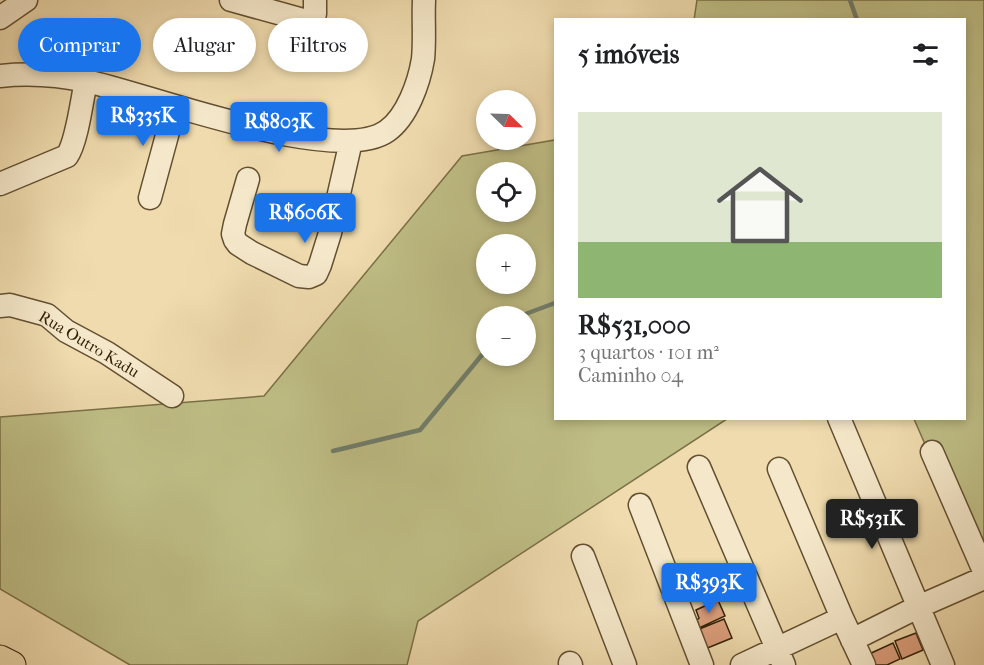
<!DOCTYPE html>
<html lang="pt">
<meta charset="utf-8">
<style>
body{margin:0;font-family:"IM FELL French Canon",serif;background:#f2f2f2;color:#202124;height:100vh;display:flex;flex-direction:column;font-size:22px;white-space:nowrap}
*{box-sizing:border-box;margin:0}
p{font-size:20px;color:#757577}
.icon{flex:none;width:33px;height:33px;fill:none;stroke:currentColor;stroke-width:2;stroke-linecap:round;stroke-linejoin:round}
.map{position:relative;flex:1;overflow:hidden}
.side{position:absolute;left:554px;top:18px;width:412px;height:402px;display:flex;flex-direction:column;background:#fff;border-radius:0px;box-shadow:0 3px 9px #0003}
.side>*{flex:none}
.banner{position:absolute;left:18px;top:18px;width:446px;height:54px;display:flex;gap:12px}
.needle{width:39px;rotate:113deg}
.buttons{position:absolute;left:476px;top:90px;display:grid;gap:12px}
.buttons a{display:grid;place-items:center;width:60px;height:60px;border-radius:50%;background:#fff;box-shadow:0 3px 9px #0003;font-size:30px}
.price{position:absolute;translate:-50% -51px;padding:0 14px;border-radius:6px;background:#1a73e8;color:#fff;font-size:20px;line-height:39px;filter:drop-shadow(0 2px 3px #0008)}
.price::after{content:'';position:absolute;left:50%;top:36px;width:18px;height:14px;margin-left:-9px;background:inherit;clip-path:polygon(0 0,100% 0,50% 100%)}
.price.selected{background:#222;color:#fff}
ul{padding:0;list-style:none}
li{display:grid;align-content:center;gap:12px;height:318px;padding:0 24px}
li+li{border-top:2px solid #e0e0e0}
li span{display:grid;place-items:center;height:186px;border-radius:0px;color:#555}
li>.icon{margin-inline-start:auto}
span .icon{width:108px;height:108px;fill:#fffc;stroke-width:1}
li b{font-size:26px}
h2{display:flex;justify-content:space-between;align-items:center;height:72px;padding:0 24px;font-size:26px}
.pill{padding:0 21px;border-radius:27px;background:#fff;box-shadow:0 3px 9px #0003;font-size:21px;line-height:54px}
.pill.selected{background:#1a73e8;color:#fff}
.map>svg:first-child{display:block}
.green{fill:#bfbe86;stroke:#7a7046;stroke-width:1.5;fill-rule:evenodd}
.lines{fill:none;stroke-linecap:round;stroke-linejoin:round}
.stream{stroke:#717e6b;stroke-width:4.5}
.building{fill:#db9e7c;stroke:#342207;stroke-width:1.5}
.minor-casing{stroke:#635031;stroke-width:25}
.major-casing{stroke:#342207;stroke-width:29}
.minor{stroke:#f5e8ca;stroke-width:22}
.major{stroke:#efdbae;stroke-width:27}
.labels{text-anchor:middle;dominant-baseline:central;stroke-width:5;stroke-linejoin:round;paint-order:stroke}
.street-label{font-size:16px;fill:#342207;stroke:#f5e8ca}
</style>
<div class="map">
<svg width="984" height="665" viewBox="0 0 984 665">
<rect width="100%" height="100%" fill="#efdbae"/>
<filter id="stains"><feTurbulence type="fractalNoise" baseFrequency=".00333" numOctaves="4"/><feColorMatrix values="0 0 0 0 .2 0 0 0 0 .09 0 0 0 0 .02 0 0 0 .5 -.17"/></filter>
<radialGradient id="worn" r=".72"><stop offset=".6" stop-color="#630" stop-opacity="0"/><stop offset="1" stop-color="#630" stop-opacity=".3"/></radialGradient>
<path class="green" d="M 697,0 L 984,0 L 984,579 L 914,419 L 964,418 L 964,20 L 694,20 Z
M 555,140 L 555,418 L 727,419 L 418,621 L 407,665 L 130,665 L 0,589 L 0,417 L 264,396 L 462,156 ZM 486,172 L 525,172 L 525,212 L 486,212 ZM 486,244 L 525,244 L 525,284 L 486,284 ZM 486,316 L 525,316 L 525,356 L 486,356 Z"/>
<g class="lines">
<path class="stream" d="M 850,0 L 857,20
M 520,316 L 555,303
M 333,451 L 420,430 L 486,350"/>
</g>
<path class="building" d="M 718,600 L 725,616 L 697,629 L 695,624 L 698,623 L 697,620 L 699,618 L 696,610 Z
M 724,619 L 732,638 L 705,649 L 697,630 Z
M 916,633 L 923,650 L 902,659 L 895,641 Z
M 893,643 L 900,659 L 887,665 L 871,665 L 867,655 Z"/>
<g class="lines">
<defs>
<path id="minor" d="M 231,0 L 307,21 L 312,19 L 315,14 L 315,0
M 0,18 L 26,0
M 0,76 C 28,73 58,75 86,81 C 148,94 336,167 387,131 C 407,117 419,83 423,59 C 425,40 423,19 424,0
M 248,179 L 235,224 L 233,234 L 235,240 L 238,244 L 252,253 L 299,276 L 309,277 L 316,274 L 320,265 L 330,233 L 351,141
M 0,184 L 67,156 C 77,142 82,99 86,81
M 150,198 L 175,106
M 0,306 L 10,305 L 47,315 L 66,331 L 107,353 L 172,396
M 839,418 L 943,665
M 932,452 L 984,571
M 699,467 L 784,665
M 779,469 L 842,618 L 864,665
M 640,505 L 702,665
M 583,556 L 625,665
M 852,640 L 918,607 L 984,578
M 570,663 L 571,665
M 742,665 L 842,618"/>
<path id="major" d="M 0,659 L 12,665"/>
</defs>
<use href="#minor" class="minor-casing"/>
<use href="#major" class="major-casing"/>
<use href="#minor" class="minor"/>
<use href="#major" class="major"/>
</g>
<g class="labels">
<g class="street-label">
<text transform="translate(89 344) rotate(31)">Rua Outro Kadu</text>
</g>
</g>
<rect width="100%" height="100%" filter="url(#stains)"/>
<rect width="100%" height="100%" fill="url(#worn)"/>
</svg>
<div class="buttons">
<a><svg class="needle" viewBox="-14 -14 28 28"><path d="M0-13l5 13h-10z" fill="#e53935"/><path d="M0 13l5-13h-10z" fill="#757577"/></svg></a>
<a><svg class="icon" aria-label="locate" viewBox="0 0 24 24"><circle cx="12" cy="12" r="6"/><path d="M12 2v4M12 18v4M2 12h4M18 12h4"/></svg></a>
<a>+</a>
<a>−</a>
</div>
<b class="price" style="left:143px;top:147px">R$335K</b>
<b class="price" style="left:279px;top:153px">R$803K</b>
<b class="price" style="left:305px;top:244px">R$606K</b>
<b class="price selected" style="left:872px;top:550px">R$531K</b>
<b class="price" style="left:709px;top:614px">R$393K</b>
<div class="banner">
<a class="pill selected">Comprar</a>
<a class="pill">Alugar</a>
<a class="pill">Filtros</a>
</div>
<section class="side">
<h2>5 imóveis<svg class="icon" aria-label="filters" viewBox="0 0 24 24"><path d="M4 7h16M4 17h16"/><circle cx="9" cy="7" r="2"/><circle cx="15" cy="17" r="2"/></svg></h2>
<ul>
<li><span style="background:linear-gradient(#dfe7d0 70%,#8fb573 0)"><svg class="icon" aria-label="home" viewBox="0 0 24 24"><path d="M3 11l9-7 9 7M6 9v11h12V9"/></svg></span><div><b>R$531,000</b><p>3 quartos · 101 m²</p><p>Caminho 04</p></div></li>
</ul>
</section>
</div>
